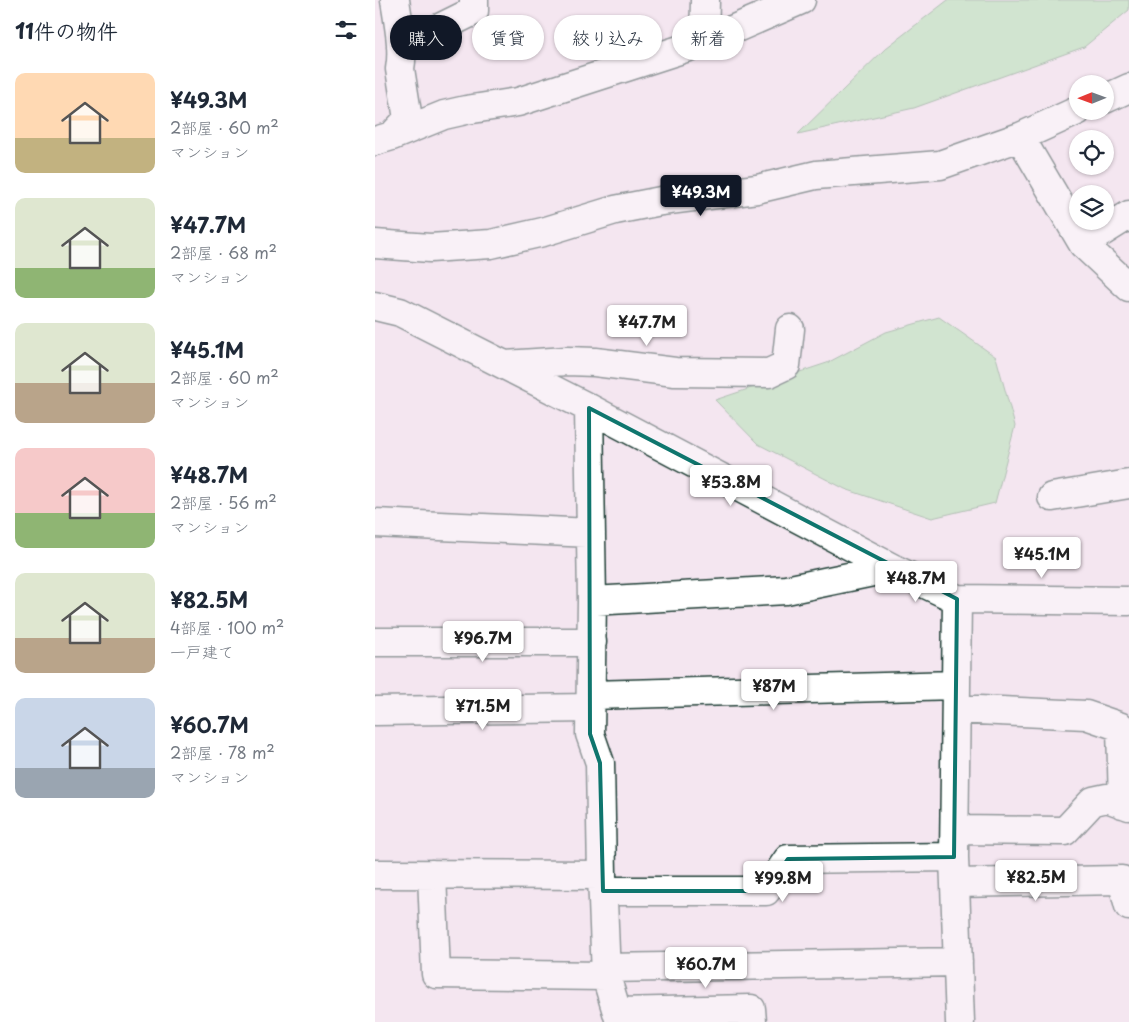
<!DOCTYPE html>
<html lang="ja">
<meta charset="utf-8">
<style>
body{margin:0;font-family:"Playpen Sans","Klee One",sans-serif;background:#f2f2f3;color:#1f2937;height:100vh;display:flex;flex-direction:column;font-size:19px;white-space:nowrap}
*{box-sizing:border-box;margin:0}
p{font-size:16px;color:#747a83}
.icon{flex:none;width:28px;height:28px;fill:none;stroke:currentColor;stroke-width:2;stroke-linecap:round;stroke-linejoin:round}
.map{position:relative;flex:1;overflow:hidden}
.drawer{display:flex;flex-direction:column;background:#fff;width:375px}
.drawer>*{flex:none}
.guide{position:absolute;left:15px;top:15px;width:475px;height:45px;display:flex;gap:10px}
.needle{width:32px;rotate:269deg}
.fabs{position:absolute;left:694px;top:75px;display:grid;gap:10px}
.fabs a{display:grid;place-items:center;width:45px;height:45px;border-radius:50%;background:#fff;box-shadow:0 1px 4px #0004;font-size:25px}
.price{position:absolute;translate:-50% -42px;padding:0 11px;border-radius:5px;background:#fff;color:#222;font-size:16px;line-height:32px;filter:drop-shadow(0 1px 2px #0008)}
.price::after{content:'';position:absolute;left:50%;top:30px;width:15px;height:11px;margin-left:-8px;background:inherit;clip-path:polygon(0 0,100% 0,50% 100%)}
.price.selected{background:#111827;color:#fff}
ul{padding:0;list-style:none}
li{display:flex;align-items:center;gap:15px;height:125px;padding:0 15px}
li span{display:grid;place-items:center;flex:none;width:140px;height:100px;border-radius:10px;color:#555}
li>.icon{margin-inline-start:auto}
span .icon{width:60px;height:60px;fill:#fffc;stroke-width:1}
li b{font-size:21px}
h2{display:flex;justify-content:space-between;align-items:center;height:60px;padding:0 15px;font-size:21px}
.pill{padding:0 18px;border-radius:22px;background:#fff;box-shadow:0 1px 4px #0004;font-size:18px;line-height:45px}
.pill.selected{background:#111827;color:#fff}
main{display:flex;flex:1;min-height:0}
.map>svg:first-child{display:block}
.green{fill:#a7e2a8;stroke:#63906e}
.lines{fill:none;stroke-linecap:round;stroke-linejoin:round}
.minor-casing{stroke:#1f3d34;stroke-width:31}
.minor{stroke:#fff;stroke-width:28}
.marked{fill:none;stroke:#0f766e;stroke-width:4;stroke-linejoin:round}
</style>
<main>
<section class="drawer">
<h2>11件の物件<svg class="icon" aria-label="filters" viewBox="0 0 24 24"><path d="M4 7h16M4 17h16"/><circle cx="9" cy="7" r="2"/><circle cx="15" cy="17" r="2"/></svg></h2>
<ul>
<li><span style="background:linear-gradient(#ffd9b3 65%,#c2b280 0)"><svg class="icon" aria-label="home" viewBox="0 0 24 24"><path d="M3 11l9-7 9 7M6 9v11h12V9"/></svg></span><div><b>¥49.3M</b><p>2部屋 · 60 m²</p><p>マンション</p></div></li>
<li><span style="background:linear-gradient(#dfe7d0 70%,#8fb573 0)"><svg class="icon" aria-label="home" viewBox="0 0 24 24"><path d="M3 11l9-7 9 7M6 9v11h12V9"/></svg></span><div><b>¥47.7M</b><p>2部屋 · 68 m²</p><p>マンション</p></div></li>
<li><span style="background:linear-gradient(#dfe7d0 60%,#b9a48a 0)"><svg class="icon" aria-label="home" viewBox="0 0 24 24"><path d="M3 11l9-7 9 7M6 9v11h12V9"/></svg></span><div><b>¥45.1M</b><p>2部屋 · 60 m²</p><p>マンション</p></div></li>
<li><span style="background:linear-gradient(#f6c9c9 65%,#8fb573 0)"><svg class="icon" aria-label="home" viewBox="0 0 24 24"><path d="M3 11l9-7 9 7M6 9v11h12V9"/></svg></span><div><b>¥48.7M</b><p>2部屋 · 56 m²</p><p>マンション</p></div></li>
<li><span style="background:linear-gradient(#dfe7d0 65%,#b9a48a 0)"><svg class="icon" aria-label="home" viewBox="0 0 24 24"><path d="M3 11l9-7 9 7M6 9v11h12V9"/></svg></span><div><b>¥82.5M</b><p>4部屋 · 100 m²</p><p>一戸建て</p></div></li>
<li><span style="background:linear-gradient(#c9d6e8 70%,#9aa5b1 0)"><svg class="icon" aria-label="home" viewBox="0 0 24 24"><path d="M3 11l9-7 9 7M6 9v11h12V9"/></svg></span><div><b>¥60.7M</b><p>2部屋 · 78 m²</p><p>マンション</p></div></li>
</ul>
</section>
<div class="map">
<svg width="754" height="1022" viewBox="0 0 754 1022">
<rect width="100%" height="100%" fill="#f4e6f0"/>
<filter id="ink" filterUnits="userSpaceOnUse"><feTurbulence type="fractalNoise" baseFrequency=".02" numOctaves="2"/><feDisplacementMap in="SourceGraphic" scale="10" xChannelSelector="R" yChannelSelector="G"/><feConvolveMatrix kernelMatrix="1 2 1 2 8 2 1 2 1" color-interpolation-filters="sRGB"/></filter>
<g filter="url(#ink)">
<path class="green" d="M 573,0 L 754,0 L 754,10 L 709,47 L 539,108 L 423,134 L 511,48 Z
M 564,317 L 621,357 L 640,426 L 620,503 L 557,518 L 470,489 L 383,444 L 340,400 L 452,363 L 511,332 Z"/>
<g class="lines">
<defs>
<path id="minor" d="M 329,42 L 330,0
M 26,47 L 99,11 L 99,0
M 730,99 L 754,88
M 17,136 L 33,119 L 25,69 C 29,48 23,21 20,0
M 645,137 L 708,244 L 754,287
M 0,141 L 17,136 L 69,115 L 91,110 L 143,102 L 329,42 L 426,0
M 0,244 L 55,248 L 116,244 L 168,232 L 240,210 L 286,201 L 382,189 L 441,175 L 565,165 L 645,137 L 702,111
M 708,244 L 754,215
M 0,306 L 25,312 L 214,408 L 517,568 L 582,599 L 754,601
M 130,365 L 192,361 L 220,362 L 300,372 L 394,373 L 411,365 L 415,329
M 214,408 L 217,601 L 215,734 L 225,763 L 227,875 L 231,976 L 245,1022
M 677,497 L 754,484
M 0,523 L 216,533
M 582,599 L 579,857 L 585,1022
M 217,601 L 411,590 L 517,568
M 0,642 L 217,642
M 216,695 L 581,685
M 581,709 L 711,715 L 746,727 L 748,804
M 0,711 L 215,708
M 580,830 L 690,831 L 718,801 L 732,798 L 754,806
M 0,874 L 227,875
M 57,874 L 61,974 L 231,976
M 580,883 L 747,880 L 754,906
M 228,891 L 391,891 L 413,859 L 579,857
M 230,968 L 583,962
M 242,1012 L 376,1009 L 377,1022"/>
</defs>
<use href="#minor" class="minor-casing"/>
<use href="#minor" class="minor"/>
</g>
</g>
<path d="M0 0H754V1022H0ZM 214,408 L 582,599 L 579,857 L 413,859 L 391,891 L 228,891 L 225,763 L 215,734 Z" fill="#f4e6f0" fill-opacity=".55" fill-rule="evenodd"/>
<path class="marked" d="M 214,408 L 582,599 L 579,857 L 413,859 L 391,891 L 228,891 L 225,763 L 215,734 Z"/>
</svg>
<div class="fabs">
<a><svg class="needle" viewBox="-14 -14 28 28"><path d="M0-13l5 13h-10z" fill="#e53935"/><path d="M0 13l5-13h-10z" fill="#747a83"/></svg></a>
<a><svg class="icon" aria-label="locate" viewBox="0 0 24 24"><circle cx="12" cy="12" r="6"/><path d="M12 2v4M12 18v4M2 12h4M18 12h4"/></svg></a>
<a><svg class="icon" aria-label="layers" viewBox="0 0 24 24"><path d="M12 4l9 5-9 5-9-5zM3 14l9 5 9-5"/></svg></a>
</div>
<b class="price selected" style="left:326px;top:217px">¥49.3M</b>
<b class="price" style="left:272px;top:347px">¥47.7M</b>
<b class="price" style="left:356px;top:507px">¥53.8M</b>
<b class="price" style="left:667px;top:579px">¥45.1M</b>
<b class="price" style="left:541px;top:603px">¥48.7M</b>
<b class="price" style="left:108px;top:663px">¥96.7M</b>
<b class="price" style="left:399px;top:711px">¥87M</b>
<b class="price" style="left:108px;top:731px">¥71.5M</b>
<b class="price" style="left:661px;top:902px">¥82.5M</b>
<b class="price" style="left:408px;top:903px">¥99.8M</b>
<b class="price" style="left:331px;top:989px">¥60.7M</b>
<div class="guide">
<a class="pill selected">購入</a>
<a class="pill">賃貸</a>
<a class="pill">絞り込み</a>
<a class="pill">新着</a>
</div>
</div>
</main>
